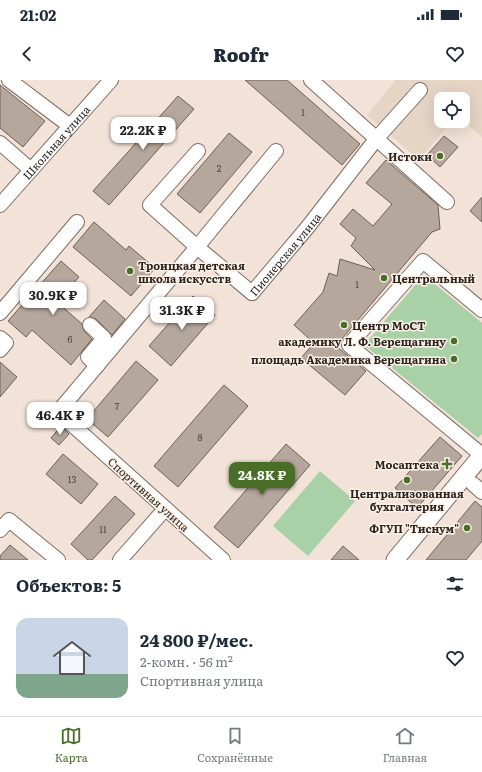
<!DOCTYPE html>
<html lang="ru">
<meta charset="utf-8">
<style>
body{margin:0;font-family:Literata,serif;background:#f6f6f7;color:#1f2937;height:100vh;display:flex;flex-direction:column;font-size:15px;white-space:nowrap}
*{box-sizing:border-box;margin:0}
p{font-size:13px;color:#747a83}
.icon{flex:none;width:22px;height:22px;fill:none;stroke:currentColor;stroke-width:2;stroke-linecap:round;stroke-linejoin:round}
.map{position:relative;height:480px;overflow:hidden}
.sheet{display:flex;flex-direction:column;background:#fff;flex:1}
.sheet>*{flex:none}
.fabs{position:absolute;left:434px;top:12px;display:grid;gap:8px}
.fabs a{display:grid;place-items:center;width:36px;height:36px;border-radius:8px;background:#fff;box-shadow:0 4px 16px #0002;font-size:20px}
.price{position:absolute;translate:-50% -34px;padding:0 9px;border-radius:8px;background:#fff;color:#222;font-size:13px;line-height:26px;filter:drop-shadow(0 1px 2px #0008)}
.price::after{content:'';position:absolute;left:50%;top:24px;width:12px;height:9px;margin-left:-6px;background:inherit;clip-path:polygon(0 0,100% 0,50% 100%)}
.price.on{background:#496e28;color:#fff}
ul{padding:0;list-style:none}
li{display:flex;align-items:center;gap:12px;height:100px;padding:0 16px}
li+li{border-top:1px solid #e0e1e3}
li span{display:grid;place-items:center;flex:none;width:112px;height:80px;border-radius:12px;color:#555}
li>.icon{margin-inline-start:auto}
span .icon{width:48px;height:48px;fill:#fffc;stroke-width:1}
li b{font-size:17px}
h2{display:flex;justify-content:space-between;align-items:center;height:48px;padding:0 16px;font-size:17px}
.status{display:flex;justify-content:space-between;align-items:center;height:28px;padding:0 20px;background:#fff;direction:ltr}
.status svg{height:11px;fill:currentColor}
header{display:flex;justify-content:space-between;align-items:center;height:52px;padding:0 16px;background:#fff;font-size:18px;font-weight:800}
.dock{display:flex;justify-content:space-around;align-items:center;height:56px;border-top:1px solid #e0e1e3;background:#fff;font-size:11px;color:#747a83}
.dock a{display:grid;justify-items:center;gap:2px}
.dock .on{color:#496e28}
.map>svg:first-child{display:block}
.industrial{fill:#e6d4c4}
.green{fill:#a8d1a8}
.building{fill:#b6a79c;stroke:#6d6056}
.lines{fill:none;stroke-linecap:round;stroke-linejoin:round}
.minor-casing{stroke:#7c6e64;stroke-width:16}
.major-casing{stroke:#7c6e64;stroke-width:19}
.minor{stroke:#fff;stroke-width:14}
.major{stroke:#fff;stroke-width:17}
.poi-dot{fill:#496e28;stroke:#fdf0e7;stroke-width:1.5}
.labels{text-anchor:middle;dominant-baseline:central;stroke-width:3;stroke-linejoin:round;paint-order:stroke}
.number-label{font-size:9px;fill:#4c453f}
.street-label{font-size:11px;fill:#292420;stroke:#fdf0e7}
.poi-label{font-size:11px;font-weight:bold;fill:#292420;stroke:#fdf0e7;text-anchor:end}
</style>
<div class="status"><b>21:02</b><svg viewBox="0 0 49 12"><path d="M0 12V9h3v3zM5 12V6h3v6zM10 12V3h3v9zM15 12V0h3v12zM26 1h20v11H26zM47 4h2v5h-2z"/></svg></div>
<header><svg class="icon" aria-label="back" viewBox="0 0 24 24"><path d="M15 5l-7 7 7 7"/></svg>Roofr<svg class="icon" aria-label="heart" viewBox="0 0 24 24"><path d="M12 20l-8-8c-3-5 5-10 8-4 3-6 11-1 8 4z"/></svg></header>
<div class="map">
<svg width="482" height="480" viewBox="0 0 482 480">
<rect width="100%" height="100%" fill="#f2e2d7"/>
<path class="industrial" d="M 396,0 L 482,0 L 482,57 L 463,41 L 463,19 L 441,19 L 441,41 L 452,41 L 419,80 L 367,35 Z"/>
<path class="green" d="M 424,195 L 482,243 L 482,354 L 478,358 L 364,265 Z
M 320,391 L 355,421 L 308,476 L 273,446 Z"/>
<path class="building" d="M 245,0 L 287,0 L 360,64 L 342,85 Z
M 0,5 L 45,41 L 23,67 L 0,48 Z
M 178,16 L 194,29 L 109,125 L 93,111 Z
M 229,53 L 252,72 L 200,133 L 177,114 Z
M 444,56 L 458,67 L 440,87 L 427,75 Z
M 386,80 L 438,125 L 440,149 L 432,152 L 336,266 L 366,291 L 345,315 L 301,278 L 314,263 L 294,245 L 323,212 L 329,193 L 337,196 L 340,179 L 375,190 L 351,166 L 356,158 L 340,144 L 353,129 L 373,146 L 392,124 L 366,103 Z
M 482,117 L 482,142 L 470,131 Z
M 94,142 L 126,170 L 129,166 L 155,188 L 131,216 L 73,167 Z
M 61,181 L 79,197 L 57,222 L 82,244 L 84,251 L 92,259 L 71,285 L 32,250 L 26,257 L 8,241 Z
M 193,216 L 215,235 L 171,286 L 149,266 Z
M 104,220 L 125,239 L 112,255 L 96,239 L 89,237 Z
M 136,281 L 158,300 L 108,357 L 87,339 Z
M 0,282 L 17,297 L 0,317 Z
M 224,305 L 248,326 L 178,407 L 154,386 Z
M 61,346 L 69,354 L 59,365 L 51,358 Z
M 440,357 L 462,376 L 417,428 L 395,408 Z
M 286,364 L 310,385 L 238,468 L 214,447 Z
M 63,374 L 98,404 L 81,424 L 46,394 Z
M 115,416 L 135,434 L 92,480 L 88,480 L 71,464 Z
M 475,421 L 482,427 L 482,461 L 466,480 L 426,480 Z
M 10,465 L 28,480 L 0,480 L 0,476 Z
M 343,466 L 359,480 L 331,480 Z"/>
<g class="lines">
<defs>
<g id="minor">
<path d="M 9,0 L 70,46"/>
<path d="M 311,0 L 447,122"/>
<path d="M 0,63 L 31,90"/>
<path d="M 198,71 L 150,125 L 197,167 L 276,71"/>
<path id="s1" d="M 0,125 L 111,0"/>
<path id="s2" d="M 252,213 L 307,148 L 377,58 L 420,10"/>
<path d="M 0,233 L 77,142"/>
<path d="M 90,245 L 104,258 L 88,277 L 97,286"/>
<path d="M 0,258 L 6,263 L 0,270"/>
<path d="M 482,375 L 349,265 L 423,181 L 482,230"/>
<path d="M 473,404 L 482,412"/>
<path d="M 0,450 L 9,440 L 58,480"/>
<path d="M 120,480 L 165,429"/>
<path d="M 223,480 L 58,332 L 197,167 L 252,213"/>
</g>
<path id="major" d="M 395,480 L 482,375"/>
</defs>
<use href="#minor" class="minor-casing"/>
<use href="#major" class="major-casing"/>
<use href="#minor" class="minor"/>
<use href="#major" class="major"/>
</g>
<g class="poi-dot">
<circle cx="440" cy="76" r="4"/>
<circle cx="130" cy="191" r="4"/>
<circle cx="384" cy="198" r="4"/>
<circle cx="344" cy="245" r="4"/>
<circle cx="454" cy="261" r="4"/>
<circle cx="454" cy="279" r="4"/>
<path d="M445 378h4v4h4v4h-4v4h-4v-4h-4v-4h4z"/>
<circle cx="407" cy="400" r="4"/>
<circle cx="467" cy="448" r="4"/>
</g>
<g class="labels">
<g class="number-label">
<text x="303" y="32">1</text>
<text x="219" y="88">2</text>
<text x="357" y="204">1</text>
<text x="70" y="259">6</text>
<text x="117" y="326">7</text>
<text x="200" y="357">8</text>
<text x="72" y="399">13</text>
<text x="103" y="449">11</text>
</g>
<g class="street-label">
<text stroke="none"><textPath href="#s1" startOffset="84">Школьная улица</textPath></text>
<text stroke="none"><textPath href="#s2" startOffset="51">Пионерская улица</textPath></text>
<text transform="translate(149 414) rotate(42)">Спортивная улица</text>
</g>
<g class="poi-label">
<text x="432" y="76">Истоки</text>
<text x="138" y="185" text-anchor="start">Троицкая детская<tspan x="138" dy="13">школа искусств</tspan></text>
<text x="392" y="198" text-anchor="start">Центральный</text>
<text x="352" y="245" text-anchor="start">Центр МоСТ</text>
<text x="446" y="261">академику Л. Ф. Верещагину</text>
<text x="446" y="279">площадь Академика Верещагина</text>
<text x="439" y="384">Мосаптека</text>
<text x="407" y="413" text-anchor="middle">Централизованная<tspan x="407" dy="13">бухгалтерия</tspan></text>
<text x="459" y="448">ФГУП "Тиснум"</text>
</g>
</g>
</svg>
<div class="fabs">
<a><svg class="icon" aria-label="locate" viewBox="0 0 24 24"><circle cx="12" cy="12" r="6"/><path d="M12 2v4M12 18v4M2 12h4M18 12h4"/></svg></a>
</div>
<b class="price" style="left:143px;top:71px">22.2K ₽</b>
<b class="price" style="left:53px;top:236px">30.9K ₽</b>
<b class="price" style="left:182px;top:251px">31.3K ₽</b>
<b class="price" style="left:60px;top:356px">46.4K ₽</b>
<b class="price on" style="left:262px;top:416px">24.8K ₽</b>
</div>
<section class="sheet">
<h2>Объектов: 5<svg class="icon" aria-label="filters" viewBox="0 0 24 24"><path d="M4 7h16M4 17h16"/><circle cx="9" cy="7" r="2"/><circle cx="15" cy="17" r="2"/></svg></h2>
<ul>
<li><span style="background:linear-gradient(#c9d6e8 70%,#7fa58c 0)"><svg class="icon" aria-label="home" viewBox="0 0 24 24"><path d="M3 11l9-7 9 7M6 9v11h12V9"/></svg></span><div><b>24 800 ₽/мес.</b><p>2-комн. · 56 m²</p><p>Спортивная улица</p></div><svg class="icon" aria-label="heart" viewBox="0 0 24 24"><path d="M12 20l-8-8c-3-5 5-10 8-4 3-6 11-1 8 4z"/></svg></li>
</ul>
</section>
<nav class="dock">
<a class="on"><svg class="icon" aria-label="map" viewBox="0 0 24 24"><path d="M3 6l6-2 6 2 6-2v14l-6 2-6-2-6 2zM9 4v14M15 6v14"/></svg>Карта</a>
<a><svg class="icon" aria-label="saved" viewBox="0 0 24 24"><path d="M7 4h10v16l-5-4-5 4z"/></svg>Сохранённые</a>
<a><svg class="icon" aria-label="home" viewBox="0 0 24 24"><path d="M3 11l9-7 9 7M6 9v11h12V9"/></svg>Главная</a>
</nav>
